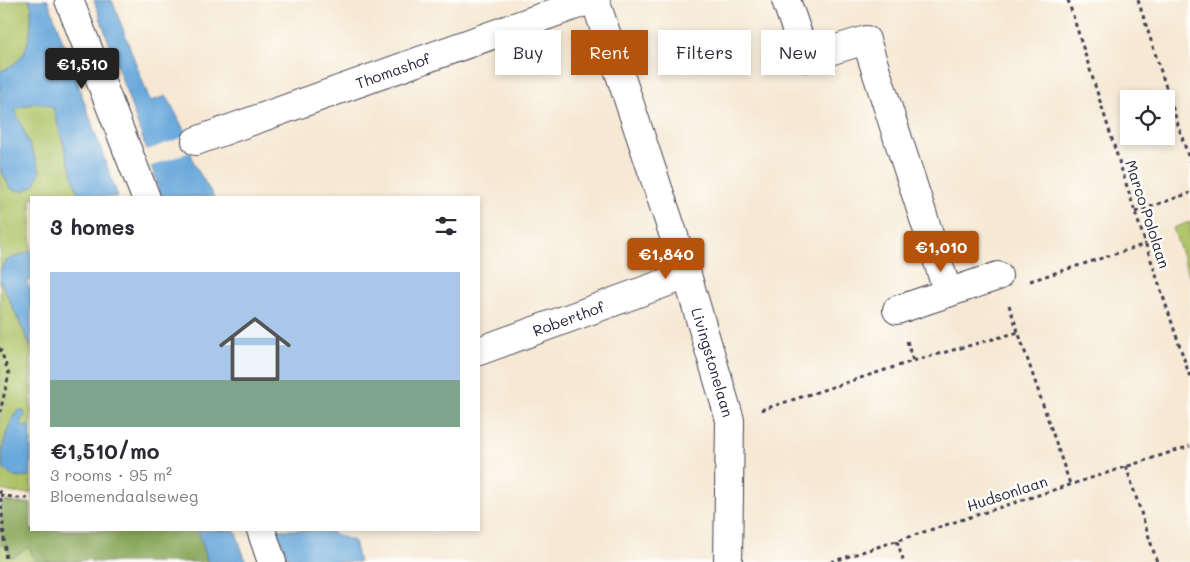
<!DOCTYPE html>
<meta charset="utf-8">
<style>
body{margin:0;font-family:Mali,sans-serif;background:#f7f7f7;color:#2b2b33;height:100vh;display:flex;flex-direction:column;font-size:19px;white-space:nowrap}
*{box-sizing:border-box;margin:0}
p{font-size:16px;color:#7c7c81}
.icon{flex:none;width:28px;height:28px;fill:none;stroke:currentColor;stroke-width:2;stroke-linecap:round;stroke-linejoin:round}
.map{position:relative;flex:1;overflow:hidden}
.details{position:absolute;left:30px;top:196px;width:450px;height:335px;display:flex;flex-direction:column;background:#fff;border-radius:0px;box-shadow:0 2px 8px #0003}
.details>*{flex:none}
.hud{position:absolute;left:495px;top:30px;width:475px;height:45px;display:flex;gap:10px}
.tools{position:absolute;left:1120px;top:90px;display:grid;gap:10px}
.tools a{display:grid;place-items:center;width:55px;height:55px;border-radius:0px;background:#fff;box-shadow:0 2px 8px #0003;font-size:25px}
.price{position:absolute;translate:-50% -42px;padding:0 11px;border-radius:5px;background:#b45309;color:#fff;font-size:16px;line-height:32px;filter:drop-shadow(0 1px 2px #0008)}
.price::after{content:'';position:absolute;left:50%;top:30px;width:15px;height:11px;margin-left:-8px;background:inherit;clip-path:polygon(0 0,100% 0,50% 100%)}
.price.on{background:#222;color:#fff}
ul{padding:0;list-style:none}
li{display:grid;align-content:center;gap:10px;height:265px;padding:0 20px}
li span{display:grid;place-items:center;height:155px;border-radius:0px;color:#555}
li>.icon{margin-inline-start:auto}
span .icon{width:90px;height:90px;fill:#fffc;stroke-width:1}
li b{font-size:21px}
h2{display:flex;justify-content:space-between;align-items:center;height:60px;padding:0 20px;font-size:21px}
.pill{padding:0 18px;border-radius:0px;background:#fff;box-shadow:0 2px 8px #0003;font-size:18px;line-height:45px}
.pill.on{background:#b45309;color:#fff}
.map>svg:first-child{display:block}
.green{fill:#aec266;stroke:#687250}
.forest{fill:#8aa85b;stroke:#56654b}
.water{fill:#69a9dc;stroke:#46668c}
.pier{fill:#f6e8d3}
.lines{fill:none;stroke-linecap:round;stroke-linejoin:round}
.minor-casing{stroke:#424052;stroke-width:30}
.path{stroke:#424052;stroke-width:3;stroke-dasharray:4 4;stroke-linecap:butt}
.minor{stroke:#fff;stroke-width:28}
.labels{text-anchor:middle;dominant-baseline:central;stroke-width:5;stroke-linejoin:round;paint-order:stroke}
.street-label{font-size:15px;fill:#22223b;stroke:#fdfcf7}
</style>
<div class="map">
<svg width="1190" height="562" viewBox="0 0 1190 562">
<rect width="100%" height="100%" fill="#fdfcf7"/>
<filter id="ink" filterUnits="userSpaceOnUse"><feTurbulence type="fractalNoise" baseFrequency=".02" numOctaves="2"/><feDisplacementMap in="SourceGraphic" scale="10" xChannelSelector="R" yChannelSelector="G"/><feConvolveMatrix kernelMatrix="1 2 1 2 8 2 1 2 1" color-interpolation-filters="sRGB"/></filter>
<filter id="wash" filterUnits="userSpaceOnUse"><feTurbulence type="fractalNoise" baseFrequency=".0096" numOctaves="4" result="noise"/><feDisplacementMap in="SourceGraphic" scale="20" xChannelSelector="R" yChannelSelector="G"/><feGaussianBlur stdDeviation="1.12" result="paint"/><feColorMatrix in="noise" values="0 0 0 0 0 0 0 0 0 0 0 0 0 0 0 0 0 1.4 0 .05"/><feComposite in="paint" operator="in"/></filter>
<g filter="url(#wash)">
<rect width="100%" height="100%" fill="#f6e8d3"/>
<path class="green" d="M 17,0 L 29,0 L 33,8 L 31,9 C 32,22 30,45 22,56 C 17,63 8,67 0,72 L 0,4 Z
M 41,102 L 53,108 L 79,197 L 31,198 L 31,251 L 5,261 L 0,272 L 0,168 L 10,188 L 17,191 L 15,110 L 20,107 Z
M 1190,222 L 1190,278 L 1173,228 Z
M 0,280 L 31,347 L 31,425 L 26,427 L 21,425 L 21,420 L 14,415 C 6,431 0,449 3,467 L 18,478 L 31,475 L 31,493 L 15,493 L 0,490 Z
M 6,544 L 29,547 L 35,562 L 0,562 L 0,546 Z"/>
<path class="forest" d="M 6,501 L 15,503 L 31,503 L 31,530 L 198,530 L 208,562 L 91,562 L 90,559 L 76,562 L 35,562 L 29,547 L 11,558 L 6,544 L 0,546 L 0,503 Z"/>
<path class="water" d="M 29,0 L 48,0 L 118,197 L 79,197 L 53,108 C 41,100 27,103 15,110 L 40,170 L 36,182 L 32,187 L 22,191 L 10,188 L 0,168 L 0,72 C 8,68 17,63 22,56 C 30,44 32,22 31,9 L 32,8 Z
M 94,0 L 112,0 L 150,101 L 167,96 L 185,132 L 194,164 L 214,197 L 161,197 L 146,148 Z
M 31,251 L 31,280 L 26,282 L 31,289 L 31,347 L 0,280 L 0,272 L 5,261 Z
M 19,410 L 24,411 L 25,416 L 21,420 L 21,425 L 26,427 L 31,425 L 31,475 L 18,478 C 12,476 5,473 3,466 C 0,451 8,421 19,410 Z
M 198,530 L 235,530 L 246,562 L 208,562 Z
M 277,530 L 331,530 L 334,534 L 354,541 L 359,562 L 289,562 Z"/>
<path class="pier" d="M 189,135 L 193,151 L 149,167 L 144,151 Z"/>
</g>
<g filter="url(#ink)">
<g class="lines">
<defs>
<g id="minor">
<path d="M 69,0 L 146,198"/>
<path id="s1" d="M 595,0 L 687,275 L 730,420 L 728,562"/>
<path d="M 786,0 L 806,58 L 866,40 L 948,293"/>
<path id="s2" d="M 196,141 L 590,0"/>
<path d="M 897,310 L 998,276"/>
<path id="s3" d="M 479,351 L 687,275"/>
<path d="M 261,530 L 272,562"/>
</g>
</defs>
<use href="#minor" class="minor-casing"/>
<path class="path" d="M 1068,0 L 1135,212 L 1190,377
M 1138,0 L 1190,162
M 1135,212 L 1190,193
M 1030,281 L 1146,244
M 1009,305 L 1070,484
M 907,341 L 913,361
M 0,348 L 9,374 L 0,412
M 761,410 L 913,361 L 1019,332
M 1126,466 L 1157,562
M 0,490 L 6,562
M 0,495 L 18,498 L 31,498
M 897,541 L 904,562
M 831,562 L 1190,446"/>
<use href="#minor" class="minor"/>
</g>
</g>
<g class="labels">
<g class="street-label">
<text stroke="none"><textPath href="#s2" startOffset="209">Thomashof</textPath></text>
<text transform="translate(1148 214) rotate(72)">Marco Pololaan</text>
<text stroke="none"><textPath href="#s3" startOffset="95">Roberthof</textPath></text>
<text stroke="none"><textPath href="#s1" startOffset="381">Livingstonelaan</textPath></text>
<text transform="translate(1007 493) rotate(-18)">Hudsonlaan</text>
</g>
</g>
</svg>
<div class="tools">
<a><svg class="icon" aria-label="locate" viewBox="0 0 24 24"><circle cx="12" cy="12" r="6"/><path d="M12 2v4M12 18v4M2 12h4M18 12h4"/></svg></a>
</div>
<b class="price on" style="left:82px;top:90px">€1,510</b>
<b class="price" style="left:941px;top:273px">€1,010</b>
<b class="price" style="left:666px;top:280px">€1,840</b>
<div class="hud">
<a class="pill">Buy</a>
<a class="pill on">Rent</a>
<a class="pill">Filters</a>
<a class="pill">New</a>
</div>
<section class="details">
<h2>3 homes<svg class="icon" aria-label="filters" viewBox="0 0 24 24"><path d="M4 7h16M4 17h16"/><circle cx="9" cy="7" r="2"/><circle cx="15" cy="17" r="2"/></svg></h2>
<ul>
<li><span style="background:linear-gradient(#a9c7e8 70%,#7fa58c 0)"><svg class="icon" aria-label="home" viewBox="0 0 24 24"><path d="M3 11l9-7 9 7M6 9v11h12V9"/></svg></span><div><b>€1,510/mo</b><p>3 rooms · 95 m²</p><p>Bloemendaalseweg</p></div></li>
</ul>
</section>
</div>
